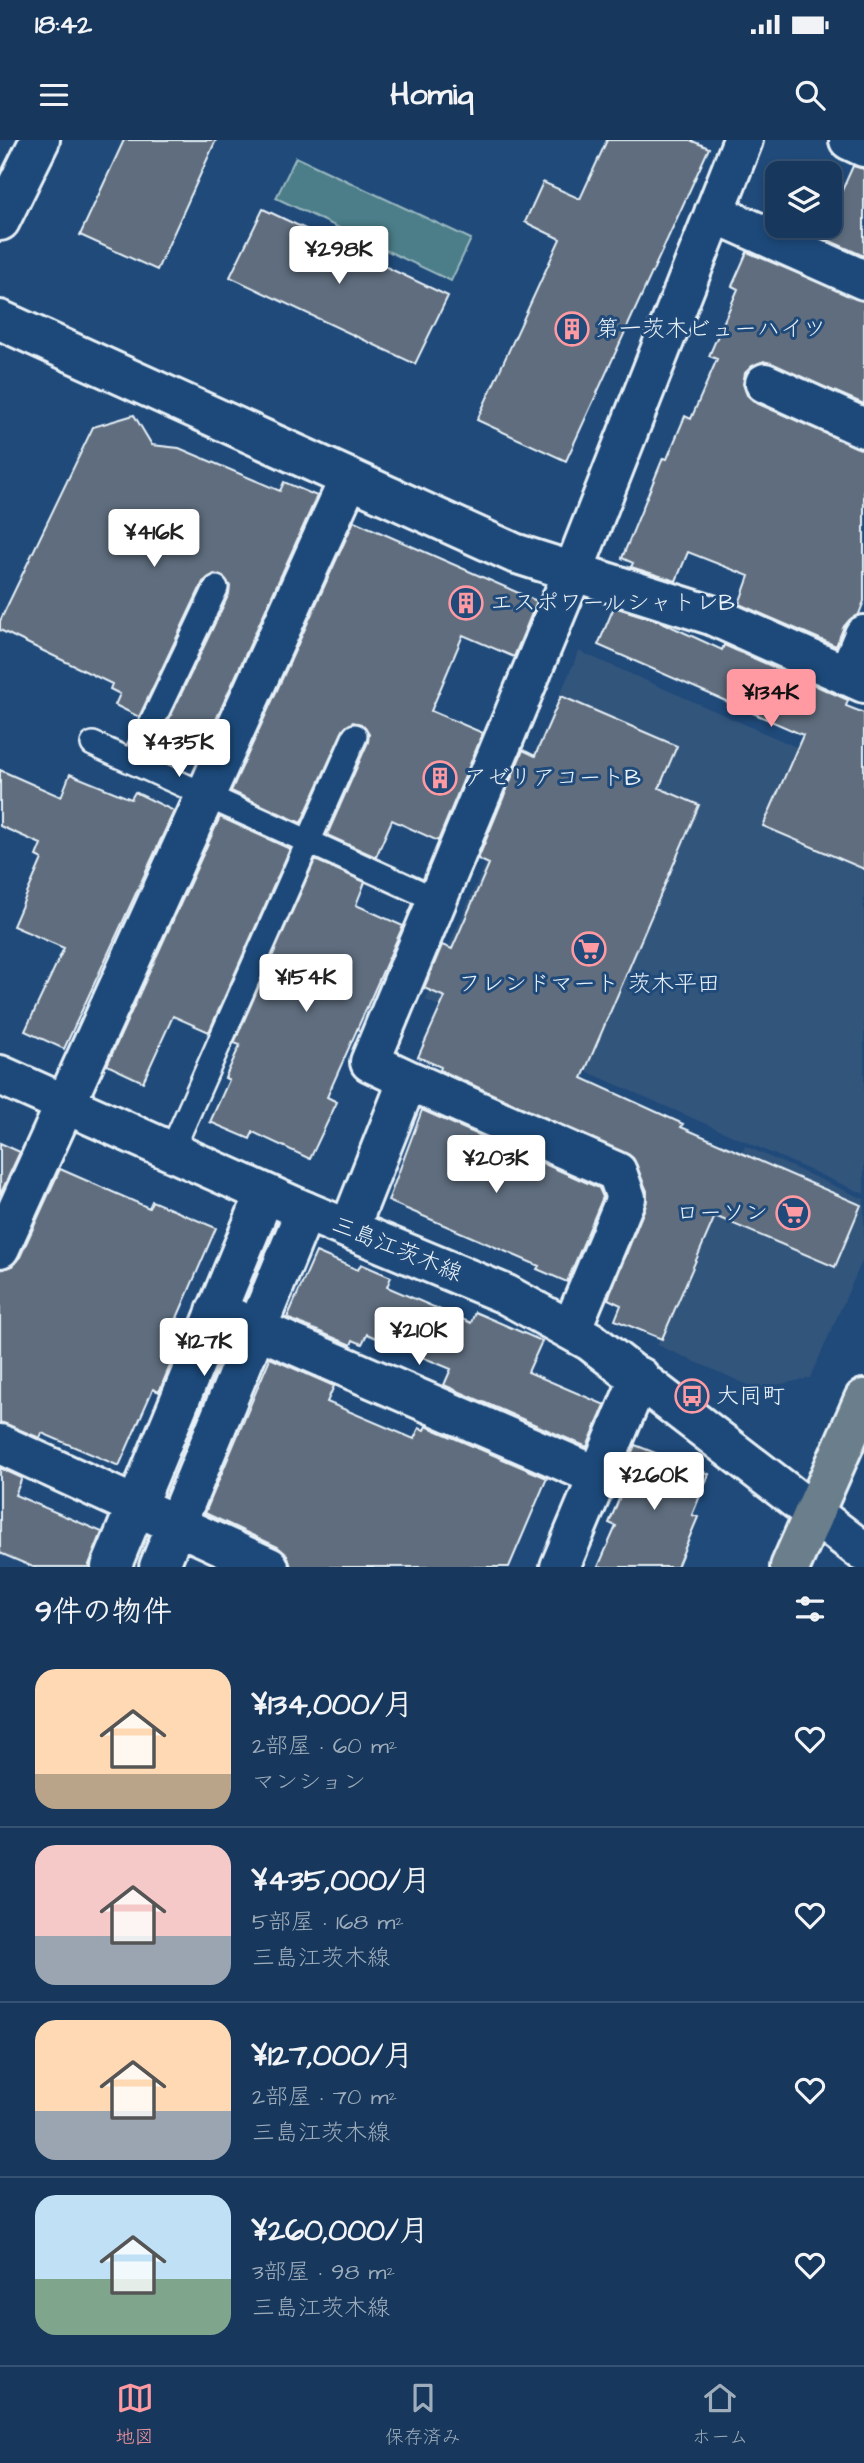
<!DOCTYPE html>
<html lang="ja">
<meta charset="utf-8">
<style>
body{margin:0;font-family:"Architects Daughter","Klee One",sans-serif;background:#203f62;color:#f1f3f6;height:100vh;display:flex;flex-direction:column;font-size:26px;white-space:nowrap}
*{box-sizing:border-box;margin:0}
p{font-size:23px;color:#9eacbb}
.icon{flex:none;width:38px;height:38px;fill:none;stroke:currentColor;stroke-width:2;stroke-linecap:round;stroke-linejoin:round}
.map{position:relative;height:1427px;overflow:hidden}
.side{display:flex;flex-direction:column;background:#17385c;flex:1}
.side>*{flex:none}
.controls{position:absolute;left:765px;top:21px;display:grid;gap:14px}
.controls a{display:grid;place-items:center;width:77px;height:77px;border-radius:14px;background:#17385c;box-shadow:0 4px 10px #0003,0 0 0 2px #365272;font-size:35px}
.price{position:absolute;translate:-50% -60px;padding:0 16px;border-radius:7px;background:#fff;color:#222;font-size:23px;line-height:46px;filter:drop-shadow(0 2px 4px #0008)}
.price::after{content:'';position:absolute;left:50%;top:42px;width:21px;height:16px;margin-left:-10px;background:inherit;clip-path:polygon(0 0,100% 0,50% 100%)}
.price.active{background:#ff9aa2;color:#111}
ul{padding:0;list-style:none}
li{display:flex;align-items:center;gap:21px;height:175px;padding:0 35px}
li+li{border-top:2px solid #365272}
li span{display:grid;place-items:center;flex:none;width:196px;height:140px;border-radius:21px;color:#555}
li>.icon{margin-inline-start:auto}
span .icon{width:84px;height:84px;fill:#fffc;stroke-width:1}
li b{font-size:30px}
h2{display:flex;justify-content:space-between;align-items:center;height:84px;padding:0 35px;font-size:30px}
.status{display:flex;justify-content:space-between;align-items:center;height:49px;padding:0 35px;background:#17385c;direction:ltr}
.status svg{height:19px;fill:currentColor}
header{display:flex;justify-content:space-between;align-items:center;height:91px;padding:0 35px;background:#17385c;font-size:32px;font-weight:700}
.tab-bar{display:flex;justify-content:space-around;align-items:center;height:98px;border-top:2px solid #365272;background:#17385c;font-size:19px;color:#9eacbb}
.tab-bar a{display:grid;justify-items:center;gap:4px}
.tab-bar .active{color:#ff9aa2}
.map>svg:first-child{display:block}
.built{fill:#32547b}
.green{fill:#4c7e89;stroke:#9ab8c0;stroke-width:2}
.building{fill:#5e6d7e;stroke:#e8f1f8;stroke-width:2}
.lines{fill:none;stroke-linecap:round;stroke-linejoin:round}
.lane-casing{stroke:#e8f1f8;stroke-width:28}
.street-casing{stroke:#e8f1f8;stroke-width:44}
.secondary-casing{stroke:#e8f1f8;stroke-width:44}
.primary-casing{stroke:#e8f1f8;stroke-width:44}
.lane{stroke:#1f4a7a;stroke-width:23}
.street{stroke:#1f4a7a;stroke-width:38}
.secondary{stroke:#1f4a7a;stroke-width:38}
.primary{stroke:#6b7e8b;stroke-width:38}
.labels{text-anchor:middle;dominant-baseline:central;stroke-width:6;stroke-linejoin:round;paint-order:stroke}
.poi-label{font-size:23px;fill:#e8f1f8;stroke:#1f4a7a;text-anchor:start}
.street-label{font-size:23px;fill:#e8f1f8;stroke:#1f4a7a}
</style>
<div class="status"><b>18:42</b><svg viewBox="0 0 49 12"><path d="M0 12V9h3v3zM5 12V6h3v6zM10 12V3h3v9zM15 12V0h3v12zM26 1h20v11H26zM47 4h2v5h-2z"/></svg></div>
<header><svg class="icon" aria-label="menu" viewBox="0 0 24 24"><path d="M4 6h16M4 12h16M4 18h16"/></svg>Homiq<svg class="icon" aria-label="search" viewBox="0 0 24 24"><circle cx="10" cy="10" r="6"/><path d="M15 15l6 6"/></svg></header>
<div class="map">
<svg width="864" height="1427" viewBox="0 0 864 1427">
<rect width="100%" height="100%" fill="#1f4a7a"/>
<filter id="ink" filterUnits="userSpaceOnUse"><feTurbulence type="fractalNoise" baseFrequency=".0143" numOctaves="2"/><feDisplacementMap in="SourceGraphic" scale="14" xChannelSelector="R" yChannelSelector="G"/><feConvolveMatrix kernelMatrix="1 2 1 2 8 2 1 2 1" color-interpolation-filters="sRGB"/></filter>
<g filter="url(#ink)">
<path class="built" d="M 579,511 L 864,637 L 864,1054 L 425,860 Z
M 745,1006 L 864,1059 L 864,1117 L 810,1238 L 757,1249 L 657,1205 Z"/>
<path class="green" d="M 296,17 L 471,99 L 451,141 L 276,58 Z"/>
<path class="building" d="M 124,0 L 216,0 L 157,130 L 80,95 Z
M 607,0 L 690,0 L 709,8 L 566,321 L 477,280 L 560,99 L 525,82 L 543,42 L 580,59 Z
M 853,26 L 864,29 L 864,116 L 796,86 L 830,86 L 830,50 L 840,55 Z
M 263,69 L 448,156 L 415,224 L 230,137 Z
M 747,112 L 864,161 L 864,264 L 764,221 L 752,226 L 745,233 L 743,244 L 747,255 L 756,263 L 864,310 L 864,461 L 859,474 L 844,486 L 836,506 L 739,464 L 749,436 L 688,412 L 676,441 L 631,427 L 633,423 L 622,418 L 663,318 L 667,319 L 685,276 L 691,279 L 717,219 L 709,216 L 738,149 L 732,146 Z
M 134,275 L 152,305 L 179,308 L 280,351 L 284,342 L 317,356 L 201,613 L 161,596 L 229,454 L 230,446 L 223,436 L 214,434 L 203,442 L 139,577 L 115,565 L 120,554 L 110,549 L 112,544 L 0,490 L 0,481 L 93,287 Z
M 354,381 L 537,461 L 514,517 L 463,495 L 431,571 L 483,593 L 438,701 L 392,680 L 376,717 L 327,695 L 368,602 L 369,594 L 361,584 L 353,582 L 343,590 L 301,683 L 231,651 Z
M 614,467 L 659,481 L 722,510 L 724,505 L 848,560 L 846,566 L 864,573 L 864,729 L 763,686 L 803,595 L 598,505 Z
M 561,556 L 677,606 L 659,648 L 699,665 L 582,938 L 683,984 L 681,987 L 861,1065 L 835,1127 L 715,1076 L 662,1199 L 615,1180 L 621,1165 L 608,1159 L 646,1065 L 647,1051 L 633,1018 L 440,930 L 441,927 L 418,917 L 445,857 L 424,848 L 442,805 L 452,809 L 489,724 L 478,719 L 523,610 L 535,616 Z
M 0,630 L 61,657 L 70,634 L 131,659 L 135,652 L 174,671 L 64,909 L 25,891 L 64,808 L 13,786 L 42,719 L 36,716 L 41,704 L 0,686 Z
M 220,677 L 290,709 L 209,892 L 173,876 L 143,942 L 107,925 Z
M 315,720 L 365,742 L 356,765 L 403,786 L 327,957 L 337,962 L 310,1019 L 253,992 L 250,999 L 210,982 L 229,940 L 225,938 L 240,905 L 234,903 Z
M 422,970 L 599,1048 L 603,1057 L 567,1142 L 537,1129 L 539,1126 L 388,1061 Z
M 0,1003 L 20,1012 L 0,1055 Z
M 60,1029 L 149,1068 L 152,1061 L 216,1088 L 177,1178 L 188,1183 L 159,1252 L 153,1249 L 119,1326 L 42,1293 L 40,1298 L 0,1282 L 0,1130 L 12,1126 L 20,1117 Z
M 316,1112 L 358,1130 L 361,1124 L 391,1137 L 387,1147 L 471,1183 L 475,1172 L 542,1201 L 528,1232 L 605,1265 L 587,1307 L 444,1245 L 451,1229 L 367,1194 L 362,1204 L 353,1200 L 351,1205 L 287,1178 Z
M 270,1218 L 334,1246 L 327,1262 L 414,1299 L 419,1288 L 424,1290 L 426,1286 L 547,1338 L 509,1427 L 291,1427 L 287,1415 L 278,1407 L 205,1373 Z
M 635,1305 L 709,1334 L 692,1375 L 698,1377 L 677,1427 L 598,1427 L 616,1386 L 609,1383 L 627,1340 L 621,1338 Z
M 0,1328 L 22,1338 L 15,1355 L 102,1392 L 88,1427 L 33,1427 L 0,1413 Z"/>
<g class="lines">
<defs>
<path id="lane" d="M 93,604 L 437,760
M 133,622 L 216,448
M 171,1012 L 355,596"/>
<path id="street" d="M 849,0 L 864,7
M 714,73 L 864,140
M 0,81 L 40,0
M 0,180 L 514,413 L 711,475 L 864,543
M 765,243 L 864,288
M 847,536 L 864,495
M 408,940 L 370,922 L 573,432 L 743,0
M 349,1089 L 408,940 L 617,1032 L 626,1058 L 571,1190
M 0,1108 L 349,339
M 216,1171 L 598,1336
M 0,1304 L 269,1427
M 111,1427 L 265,1054
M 159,1427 L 305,1071
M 560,1427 L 640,1237"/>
<path id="secondary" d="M 0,935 L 305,1071 L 505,1154 L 590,1201 L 864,1412"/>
<path id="primary" d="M 790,1427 L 864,1259"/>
</defs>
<use href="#lane" class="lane-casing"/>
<use href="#street" class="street-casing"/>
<use href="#secondary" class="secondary-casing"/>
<use href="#primary" class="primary-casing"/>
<use href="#lane" class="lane"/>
<use href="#street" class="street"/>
<use href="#secondary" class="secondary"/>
<use href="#primary" class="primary"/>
</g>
</g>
<defs>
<symbol id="building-ring" viewBox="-11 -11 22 22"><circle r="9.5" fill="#1f4a7a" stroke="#ff9aa2" stroke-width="1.5"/><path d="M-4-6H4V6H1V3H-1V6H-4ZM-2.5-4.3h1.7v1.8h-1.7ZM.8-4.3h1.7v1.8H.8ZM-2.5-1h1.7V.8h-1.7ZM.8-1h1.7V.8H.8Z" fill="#ff9aa2"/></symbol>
<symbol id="supermarket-ring" viewBox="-11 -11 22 22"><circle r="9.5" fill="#1f4a7a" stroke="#ff9aa2" stroke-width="1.5"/><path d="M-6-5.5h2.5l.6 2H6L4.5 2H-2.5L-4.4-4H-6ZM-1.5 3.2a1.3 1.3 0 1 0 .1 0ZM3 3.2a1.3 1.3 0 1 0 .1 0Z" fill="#ff9aa2"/></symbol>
<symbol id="bus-ring" viewBox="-11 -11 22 22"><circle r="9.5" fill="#1f4a7a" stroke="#ff9aa2" stroke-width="1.5"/><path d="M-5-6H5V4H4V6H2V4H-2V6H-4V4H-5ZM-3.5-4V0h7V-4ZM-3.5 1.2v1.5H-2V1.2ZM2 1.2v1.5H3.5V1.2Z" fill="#ff9aa2"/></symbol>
</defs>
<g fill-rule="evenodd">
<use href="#building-ring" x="553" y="170" width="38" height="38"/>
<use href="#building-ring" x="447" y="444" width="38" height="38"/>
<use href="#building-ring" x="421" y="619" width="38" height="38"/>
<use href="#supermarket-ring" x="570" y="790" width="38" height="38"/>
<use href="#supermarket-ring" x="774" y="1054" width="38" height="38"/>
<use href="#bus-ring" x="673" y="1237" width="38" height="38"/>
</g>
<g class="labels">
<g class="poi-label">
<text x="596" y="189">第一茨木ビューハイツ</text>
<text x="490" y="463">エスポワールシャトレB</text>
<text x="464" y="638">アゼリアコートB</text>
<text x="589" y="844" text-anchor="middle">フレンドマート 茨木平田</text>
<text x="768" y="1073" text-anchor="end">ローソン</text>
<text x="716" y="1256">大同町</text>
</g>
<g class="street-label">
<text transform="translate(397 1109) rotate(22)">三島江茨木線</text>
</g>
</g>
</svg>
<div class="controls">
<a><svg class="icon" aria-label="layers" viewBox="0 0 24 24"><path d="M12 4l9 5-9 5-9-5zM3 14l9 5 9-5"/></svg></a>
</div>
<b class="price" style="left:339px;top:146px">¥298K</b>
<b class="price" style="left:154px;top:429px">¥416K</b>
<b class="price active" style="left:771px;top:589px">¥134K</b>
<b class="price" style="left:179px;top:639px">¥435K</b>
<b class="price" style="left:306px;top:874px">¥154K</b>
<b class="price" style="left:496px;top:1055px">¥203K</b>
<b class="price" style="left:419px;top:1227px">¥210K</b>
<b class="price" style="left:204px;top:1238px">¥127K</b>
<b class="price" style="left:654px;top:1372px">¥260K</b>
</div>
<section class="side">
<h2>9件の物件<svg class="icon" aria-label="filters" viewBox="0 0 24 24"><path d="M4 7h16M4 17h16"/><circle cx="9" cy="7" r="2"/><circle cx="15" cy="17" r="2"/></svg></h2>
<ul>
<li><span style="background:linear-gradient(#ffd9b3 75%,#b9a48a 0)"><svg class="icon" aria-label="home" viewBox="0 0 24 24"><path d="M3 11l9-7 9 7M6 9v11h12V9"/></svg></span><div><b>¥134,000/月</b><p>2部屋 · 60 m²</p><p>マンション</p></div><svg class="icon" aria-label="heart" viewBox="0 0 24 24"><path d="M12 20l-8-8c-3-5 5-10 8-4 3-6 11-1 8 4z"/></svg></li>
<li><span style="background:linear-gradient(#f6c9c9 65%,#9aa5b1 0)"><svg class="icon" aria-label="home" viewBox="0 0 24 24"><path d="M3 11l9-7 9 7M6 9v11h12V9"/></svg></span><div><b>¥435,000/月</b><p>5部屋 · 168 m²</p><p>三島江茨木線</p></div><svg class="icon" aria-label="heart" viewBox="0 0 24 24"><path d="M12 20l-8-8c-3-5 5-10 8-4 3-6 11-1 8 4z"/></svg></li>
<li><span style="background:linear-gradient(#ffd9b3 65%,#9aa5b1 0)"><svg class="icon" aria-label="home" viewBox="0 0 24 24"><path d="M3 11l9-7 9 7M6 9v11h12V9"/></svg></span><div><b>¥127,000/月</b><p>2部屋 · 70 m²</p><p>三島江茨木線</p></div><svg class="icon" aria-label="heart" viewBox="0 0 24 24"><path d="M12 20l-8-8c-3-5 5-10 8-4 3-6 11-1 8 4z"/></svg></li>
<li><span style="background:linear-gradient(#bfe0f5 60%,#7fa58c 0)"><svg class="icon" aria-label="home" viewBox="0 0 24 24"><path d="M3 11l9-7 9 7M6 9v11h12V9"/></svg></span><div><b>¥260,000/月</b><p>3部屋 · 98 m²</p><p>三島江茨木線</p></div><svg class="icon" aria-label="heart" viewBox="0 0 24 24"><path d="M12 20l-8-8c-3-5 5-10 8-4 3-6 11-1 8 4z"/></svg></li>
</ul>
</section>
<nav class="tab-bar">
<a class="active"><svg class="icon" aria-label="map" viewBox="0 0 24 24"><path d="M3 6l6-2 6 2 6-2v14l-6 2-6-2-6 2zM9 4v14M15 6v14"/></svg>地図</a>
<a><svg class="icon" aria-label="saved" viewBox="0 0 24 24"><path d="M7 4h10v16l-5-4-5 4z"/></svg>保存済み</a>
<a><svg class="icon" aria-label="home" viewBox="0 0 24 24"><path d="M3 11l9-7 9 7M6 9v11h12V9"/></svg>ホーム</a>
</nav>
